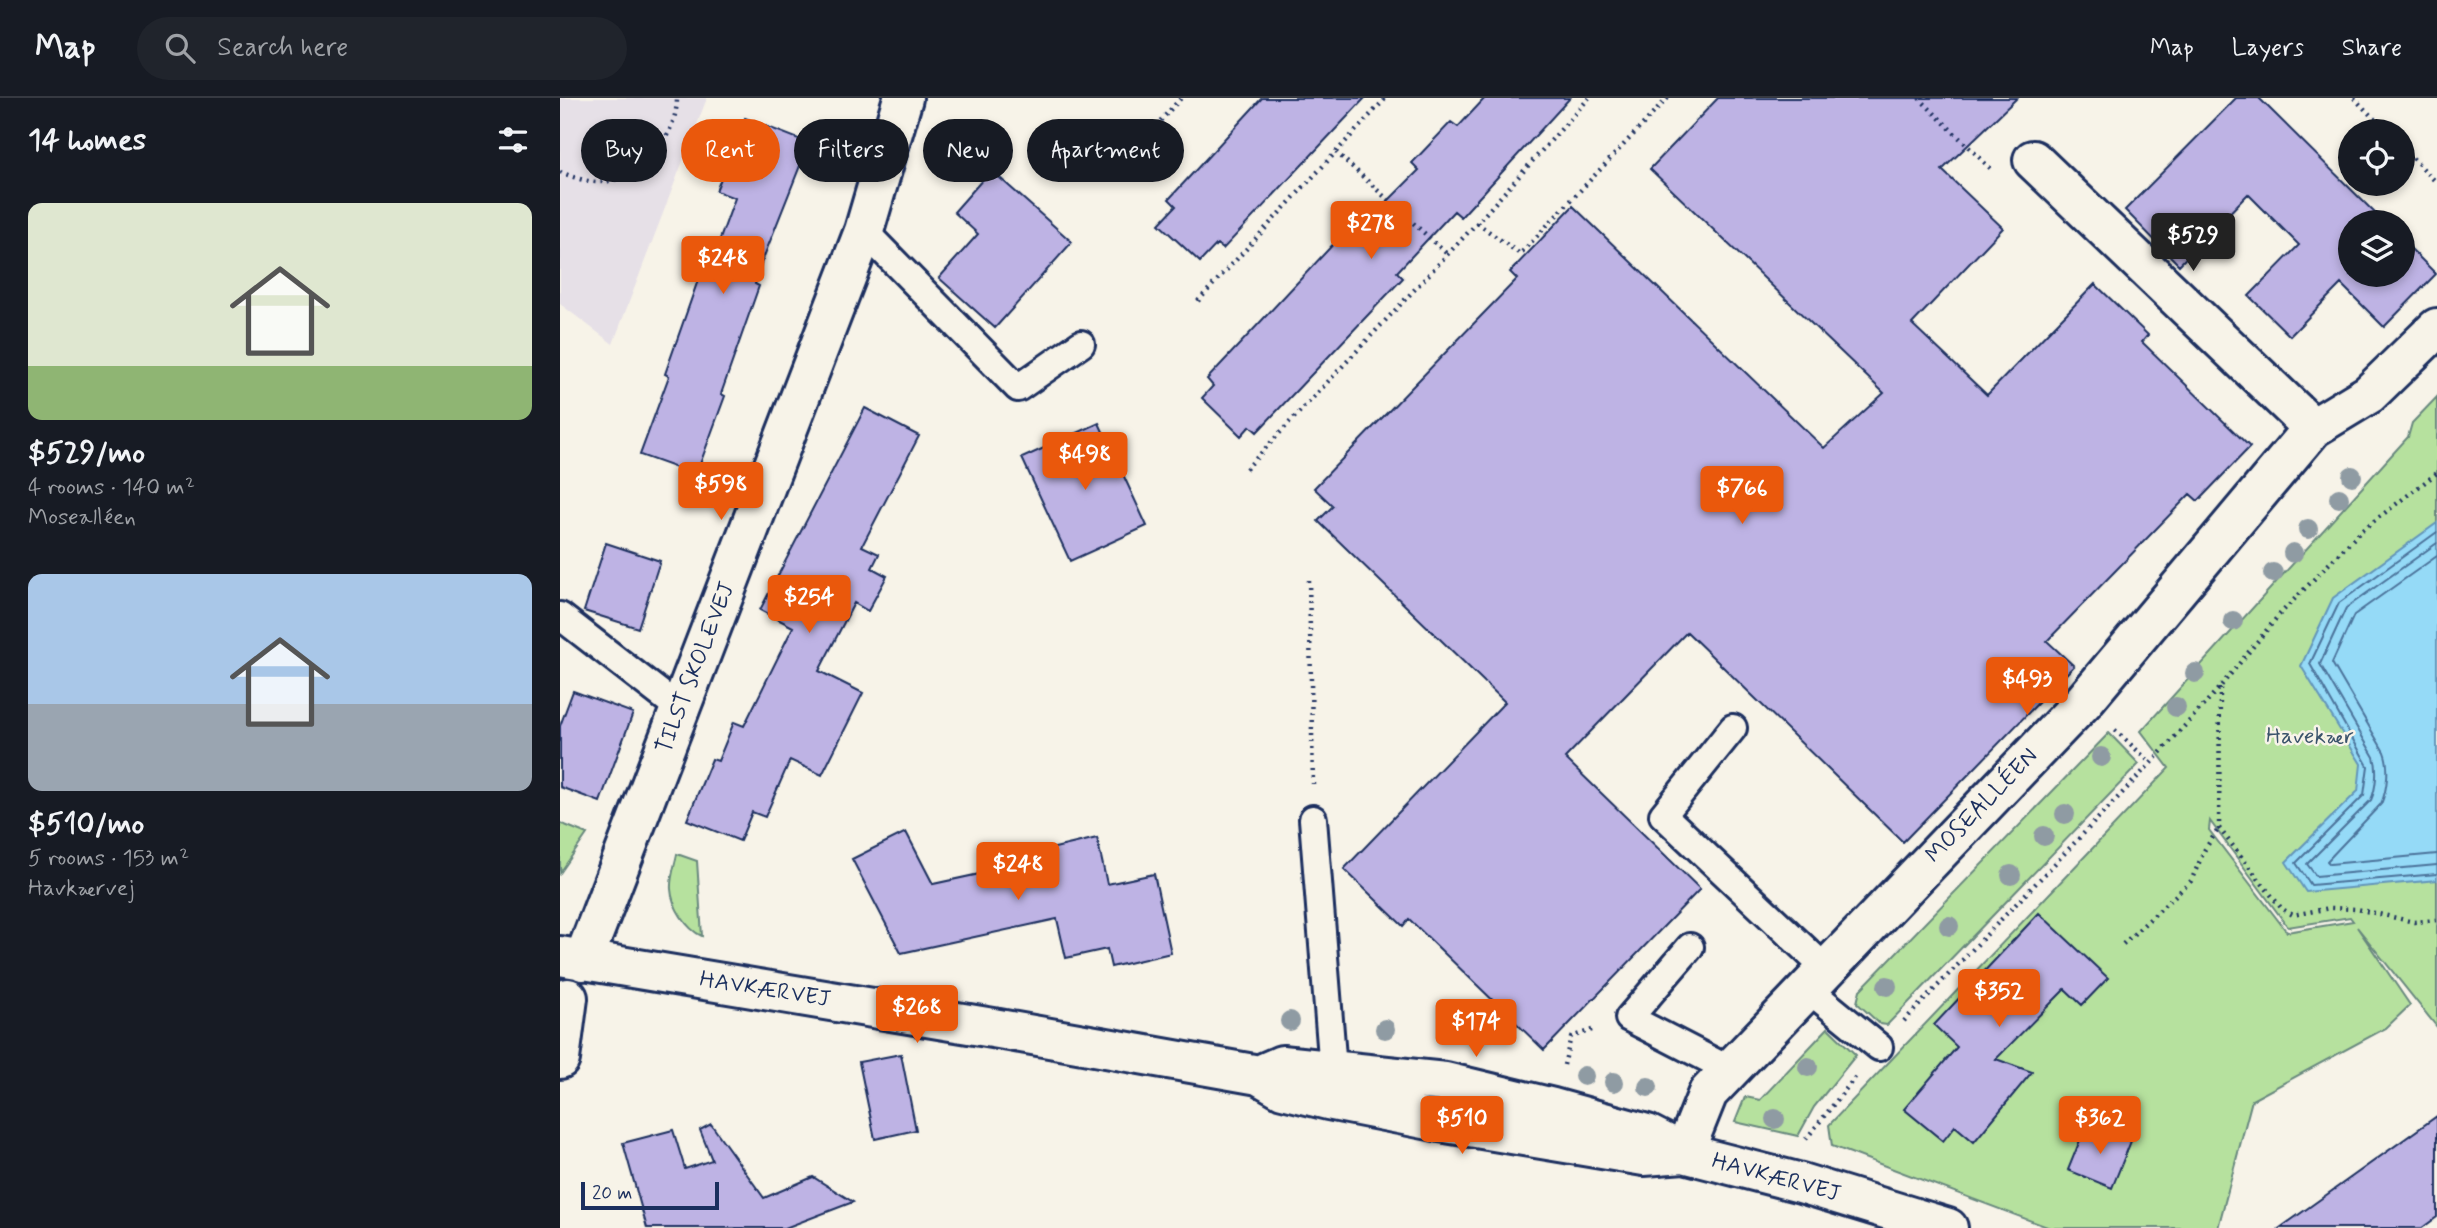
<!DOCTYPE html>
<meta charset="utf-8">
<style>
body{margin:0;font-family:Mynerve,sans-serif;background:#20242c;color:#f1f3f6;height:100vh;display:flex;flex-direction:column;font-size:26px;white-space:nowrap}
*{box-sizing:border-box;margin:0}
p{font-size:23px;color:#9ea1a6}
.icon{flex:none;width:38px;height:38px;fill:none;stroke:currentColor;stroke-width:2;stroke-linecap:round;stroke-linejoin:round}
.map{position:relative;flex:1;overflow:hidden}
.details{display:flex;flex-direction:column;background:#171b24;width:560px}
.details>*{flex:none}
.banner{position:absolute;left:21px;top:21px;width:665px;height:63px;display:flex;gap:14px}
.tools{position:absolute;left:1778px;top:21px;display:grid;gap:14px}
.tools a{display:grid;place-items:center;width:77px;height:77px;border-radius:50%;background:#171b24;box-shadow:0 4px 10px #0003;font-size:35px}
.scale{position:absolute;left:21px;bottom:18px;width:138px;box-sizing:border-box;padding-left:7px;border:4px solid #1b2f5e;border-top:0;font-size:19px;line-height:24px;white-space:nowrap;color:#1b2f5e;-webkit-text-stroke:5px #f7f3e8;paint-order:stroke}
.price{position:absolute;translate:-50% -60px;padding:0 16px;border-radius:7px;background:#ea580c;color:#fff;font-size:23px;line-height:46px;filter:drop-shadow(0 2px 4px #0008)}
.price::after{content:'';position:absolute;left:50%;top:42px;width:21px;height:16px;margin-left:-10px;background:inherit;clip-path:polygon(0 0,100% 0,50% 100%)}
.price.selected{background:#222;color:#fff}
ul{padding:0;list-style:none}
li{display:grid;align-content:center;gap:14px;height:371px;padding:0 28px}
li span{display:grid;place-items:center;height:217px;border-radius:14px;color:#555}
li>.icon{margin-inline-start:auto}
span .icon{width:126px;height:126px;fill:#fffc;stroke-width:1}
li b{font-size:30px}
h2{display:flex;justify-content:space-between;align-items:center;height:84px;padding:0 28px;font-size:30px}
.chip{padding:0 24px;border-radius:32px;background:#171b24;box-shadow:0 4px 10px #0003;font-size:24px;line-height:63px}
.chip.selected{background:#ea580c;color:#fff}
header{display:flex;align-items:center;gap:42px;box-sizing:border-box;height:98px;padding:0 35px;background:#171b24;border-bottom:2px solid #363941}
header strong{font-size:33px}
nav{display:flex;gap:38px;margin-inline-start:auto;font-size:24px}
.search{width:490px;height:63px;background:#20242c;display:flex;align-items:center;gap:18px;box-sizing:border-box;padding:0 24px;border-radius:38px;color:#9ea1a6;font-size:26px}
main{display:flex;flex:1;min-height:0}
.map>svg:first-child{display:block}
.built{fill:#e6e0e7}
.green{fill:#b6e19e;stroke:#68887e;stroke-width:2;fill-rule:evenodd}
.water{fill:#95daf7;stroke:#6496ba;stroke-width:2}
.lines{fill:none;stroke-linecap:round;stroke-linejoin:round}
.shore{stroke:#4c739b;stroke-width:2}
.building{fill:#beb3e4;stroke:#1b2f5e;stroke-width:2}
.lane-casing{stroke:#1b2f5e;stroke-width:32}
.street-casing{stroke:#1b2f5e;stroke-width:44}
.secondary-casing{stroke:#1b2f5e;stroke-width:44}
.path{stroke:#1b2f5e;stroke-width:4.5;stroke-dasharray:2 5;stroke-linecap:butt}
.lane{stroke:#f7f3e8;stroke-width:26}
.street{stroke:#f7f3e8;stroke-width:38}
.secondary{stroke:#f7f3e8;stroke-width:38}
.tree{fill:#8f9ba3}
.labels{text-anchor:middle;dominant-baseline:central;stroke-width:5;stroke-linejoin:round;paint-order:stroke}
.street-label{font-size:23px;fill:#1b2f5e;stroke:#f7f3e8}
.park-label{font-size:23px;fill:#3a536b;stroke:#f7f3e8}
</style>
<header>
<strong>Map</strong>
<div class="search"><svg class="icon" aria-label="search" viewBox="0 0 24 24"><circle cx="10" cy="10" r="6"/><path d="M15 15l6 6"/></svg>Search here</div>
<nav><a>Map</a><a>Layers</a><a>Share</a></nav>
</header>
<main>
<section class="details">
<h2>14 homes<svg class="icon" aria-label="filters" viewBox="0 0 24 24"><path d="M4 7h16M4 17h16"/><circle cx="9" cy="7" r="2"/><circle cx="15" cy="17" r="2"/></svg></h2>
<ul>
<li><span style="background:linear-gradient(#dfe7d0 75%,#8fb573 0)"><svg class="icon" aria-label="home" viewBox="0 0 24 24"><path d="M3 11l9-7 9 7M6 9v11h12V9"/></svg></span><div><b>$529/mo</b><p>4 rooms · 140 m²</p><p>Mosealléen</p></div></li>
<li><span style="background:linear-gradient(#a9c7e8 60%,#9aa5b1 0)"><svg class="icon" aria-label="home" viewBox="0 0 24 24"><path d="M3 11l9-7 9 7M6 9v11h12V9"/></svg></span><div><b>$510/mo</b><p>5 rooms · 153 m²</p><p>Havkærvej</p></div></li>
</ul>
</section>
<div class="map">
<svg width="1877" height="1130" viewBox="0 0 1877 1130">
<rect width="100%" height="100%" fill="#f7f3e8"/>
<filter id="ink" filterUnits="userSpaceOnUse"><feTurbulence type="fractalNoise" baseFrequency=".0143" numOctaves="2"/><feDisplacementMap in="SourceGraphic" scale="14" xChannelSelector="R" yChannelSelector="G"/><feConvolveMatrix kernelMatrix="1 2 1 2 8 2 1 2 1" color-interpolation-filters="sRGB"/></filter>
<g filter="url(#ink)">
<path class="built" d="M 0,0 L 147,0 L 53,246 L 0,206 Z"/>
<path class="green" d="M 1877,299 L 1877,929 L 1797,829 L 1850,907 L 1826,930 L 1692,1002 L 1658,1130 L 1490,1130 L 1272,1048 L 1269,1027 L 1609,670 L 1581,633 L 1848,339 L 1852,325 ZM 1650,723 L 1728,829 L 1790,819 L 1793,823 L 1727,834 L 1649,732 Z
M 1549,635 L 1579,666 L 1327,927 L 1320,926 L 1297,905 L 1300,892 Z
M 0,725 L 27,736 L 0,775 Z
M 117,756 L 137,763 L 142,838 C 126,831 112,808 111,791 C 110,780 115,767 117,756 Z
M 1268,930 L 1296,957 L 1254,1009 L 1238,1038 L 1175,1024 L 1185,999 L 1200,1002 Z"/>
<path class="water" d="M 1877,425 L 1877,782 L 1746,794 L 1726,764 L 1798,693 L 1801,666 L 1741,568 L 1773,500 Z"/>
<g class="lines">
<path class="shore" d="M 1877,434 L 1779,505 L 1750,566 L 1808,668 L 1804,697 L 1736,765 L 1751,787 L 1877,776
M 1877,445 L 1786,510 L 1760,566 L 1814,659 C 1818,671 1816,691 1811,702 L 1747,766 L 1756,778 L 1877,767
M 1877,458 L 1794,517 L 1772,565 L 1824,654 C 1830,669 1827,692 1821,706 L 1767,763 L 1770,766 L 1877,756"/>
</g>
<path class="building" d="M 702,0 L 805,0 L 663,151 L 657,146 L 640,164 L 599,126 L 616,108 L 609,101 Z
M 925,0 L 1010,0 L 901,119 L 894,113 L 837,174 L 843,180 L 697,334 L 690,328 L 681,338 L 642,300 L 653,288 L 647,281 L 794,124 L 800,131 L 859,72 L 852,65 L 891,24 L 898,29 Z
M 1158,0 L 1457,0 L 1382,72 L 1443,130 L 1352,226 L 1427,297 L 1535,186 L 1588,237 L 1582,244 L 1690,349 L 1638,403 L 1630,396 L 1487,543 L 1514,568 L 1343,744 L 1127,534 L 1005,660 L 1140,791 L 984,952 L 849,821 L 843,828 L 784,771 L 945,604 L 758,423 L 773,408 L 754,390 L 957,181 L 950,174 L 1013,108 L 1264,350 L 1324,295 L 1090,71 Z
M 1676,0 L 1699,0 L 1824,124 L 1790,124 L 1790,177 L 1843,177 L 1843,143 L 1876,176 L 1824,229 L 1781,186 L 1730,238 L 1689,198 L 1739,147 L 1688,96 L 1619,167 L 1565,112 Z
M 185,20 L 249,45 L 201,166 L 195,186 L 199,188 L 161,296 L 165,298 L 136,377 L 80,357 L 109,278 L 105,276 L 143,168 L 149,171 L 175,100 L 156,93 Z
M 431,72 L 512,144 L 435,230 L 379,180 L 418,136 L 394,114 Z
M 305,310 L 359,338 L 302,448 L 319,456 L 312,470 L 327,478 L 308,513 L 294,505 L 259,573 L 303,595 L 262,677 L 230,662 L 205,719 L 192,714 L 180,743 L 127,722 L 152,661 L 158,663 L 174,624 L 184,628 L 233,529 L 200,512 Z
M 539,325 L 587,428 L 510,463 L 462,360 Z
M 46,445 L 100,463 L 78,530 L 24,513 Z
M 13,593 L 73,615 L 40,704 L 0,689 L 0,628 Z
M 346,734 L 373,786 L 484,762 L 482,753 L 537,740 L 547,786 L 594,776 L 611,855 L 551,869 L 547,851 L 506,860 L 497,821 L 341,855 L 292,761 Z
M 1479,815 L 1548,880 L 1522,907 L 1505,891 L 1436,961 L 1472,974 L 1414,1044 L 1395,1028 L 1383,1043 L 1344,1011 L 1397,949 L 1374,927 Z
M 341,956 L 356,1032 L 315,1041 L 299,964 Z
M 1877,1018 L 1877,1119 L 1862,1130 L 1720,1130 Z
M 1527,1025 L 1571,1043 L 1552,1090 L 1508,1072 Z
M 151,1026 L 204,1100 L 253,1079 L 293,1104 L 225,1130 L 87,1130 L 63,1045 L 113,1032 L 125,1071 L 152,1062 L 140,1032 Z"/>
<g class="lines">
<defs>
<path id="lane" d="M 304,133 L 458,290 L 521,246
M 0,518 L 120,611
M 1173,630 L 1103,717 L 1266,871
M 753,721 L 773,972 L 771,987
M 1130,849 L 1069,920 L 1170,972
M 1248,891 L 1319,949"/>
<path id="street" d="M 1473,62 L 1753,330
M 0,961 L 8,900
M 1124,1055 L 1148,995 L 1524,603 L 1753,330 L 1809,296 L 1877,230"/>
<path id="secondary" d="M 0,858 L 433,930 L 699,977 L 723,991 L 768,1002 L 880,1024 L 1084,1058 L 1124,1055
M 23,863 L 304,133 L 343,0
M 701,976 L 722,967 L 885,984 L 993,1010 L 1087,1036 L 1124,1055 L 1241,1085 L 1388,1130"/>
</defs>
<use href="#lane" class="lane-casing"/>
<use href="#street" class="street-casing"/>
<use href="#secondary" class="secondary-casing"/>
<path class="path" d="M 1359,0 L 1431,71
M 1794,0 L 1826,33
M 591,33 L 621,0
M 1843,50 L 1877,85
M 776,54 L 887,156
M 0,74 C 13,79 28,85 43,84 C 82,80 117,39 117,0
M 917,125 L 960,156 L 1108,0
M 638,203 L 826,0
M 686,371 L 917,125 L 1029,0
M 749,482 L 753,686
M 1660,590 L 1659,730 L 1722,811 L 1733,817 L 1770,810 L 1797,811 L 1854,824 L 1877,822
M 1555,632 L 1591,665
M 1563,846 L 1631,783 L 1645,751 L 1659,730
M 1344,923 L 1591,665 L 1660,589 L 1719,517 L 1801,433 L 1877,375
M 1004,967 L 1011,939 L 1035,931
M 1246,1041 L 1297,977"/>
<use href="#lane" class="lane"/>
<use href="#street" class="street"/>
<use href="#secondary" class="secondary"/>
</g>
<g class="tree">
<circle cx="1792" cy="378" r="10"/>
<circle cx="1779" cy="400" r="10"/>
<circle cx="1748" cy="431" r="10"/>
<circle cx="1733" cy="455" r="10"/>
<circle cx="1713" cy="475" r="10"/>
<circle cx="1673" cy="523" r="10"/>
<circle cx="1635" cy="575" r="10"/>
<circle cx="1616" cy="609" r="10"/>
<circle cx="1541" cy="659" r="10"/>
<circle cx="1505" cy="716" r="10"/>
<circle cx="1484" cy="738" r="10"/>
<circle cx="1451" cy="777" r="10"/>
<circle cx="1389" cy="828" r="10"/>
<circle cx="1327" cy="888" r="10"/>
<circle cx="730" cy="923" r="10"/>
<circle cx="825" cy="931" r="10"/>
<circle cx="1248" cy="969" r="10"/>
<circle cx="1024" cy="978" r="10"/>
<circle cx="1054" cy="984" r="10"/>
<circle cx="1088" cy="989" r="10"/>
<circle cx="1215" cy="1021" r="10"/>
</g>
</g>
<g class="labels">
<g class="street-label">
<text transform="translate(136 570) rotate(-69)">TILST SKOLEVEJ</text>
<text transform="translate(1422 708) rotate(-46)">MOSEALLÉEN</text>
<text transform="translate(205 892) rotate(9)">HAVKÆRVEJ</text>
<text transform="translate(1216 1080) rotate(15)">HAVKÆRVEJ</text>
</g>
<g class="park-label">
<text x="1750" y="639">Havekær</text>
</g>
</g>
</svg>
<div class="tools">
<a><svg class="icon" aria-label="locate" viewBox="0 0 24 24"><circle cx="12" cy="12" r="6"/><path d="M12 2v4M12 18v4M2 12h4M18 12h4"/></svg></a>
<a><svg class="icon" aria-label="layers" viewBox="0 0 24 24"><path d="M12 4l9 5-9 5-9-5zM3 14l9 5 9-5"/></svg></a>
</div>
<div class="scale">20 m</div>
<b class="price" style="left:811px;top:163px">$278</b>
<b class="price selected" style="left:1633px;top:175px">$529</b>
<b class="price" style="left:163px;top:198px">$248</b>
<b class="price" style="left:525px;top:394px">$498</b>
<b class="price" style="left:161px;top:424px">$598</b>
<b class="price" style="left:1182px;top:428px">$766</b>
<b class="price" style="left:249px;top:537px">$254</b>
<b class="price" style="left:1467px;top:619px">$493</b>
<b class="price" style="left:458px;top:804px">$248</b>
<b class="price" style="left:1439px;top:931px">$352</b>
<b class="price" style="left:357px;top:947px">$268</b>
<b class="price" style="left:916px;top:961px">$174</b>
<b class="price" style="left:902px;top:1058px">$510</b>
<b class="price" style="left:1540px;top:1058px">$362</b>
<div class="banner">
<a class="chip">Buy</a>
<a class="chip selected">Rent</a>
<a class="chip">Filters</a>
<a class="chip">New</a>
<a class="chip">Apartment</a>
</div>
</div>
</main>
